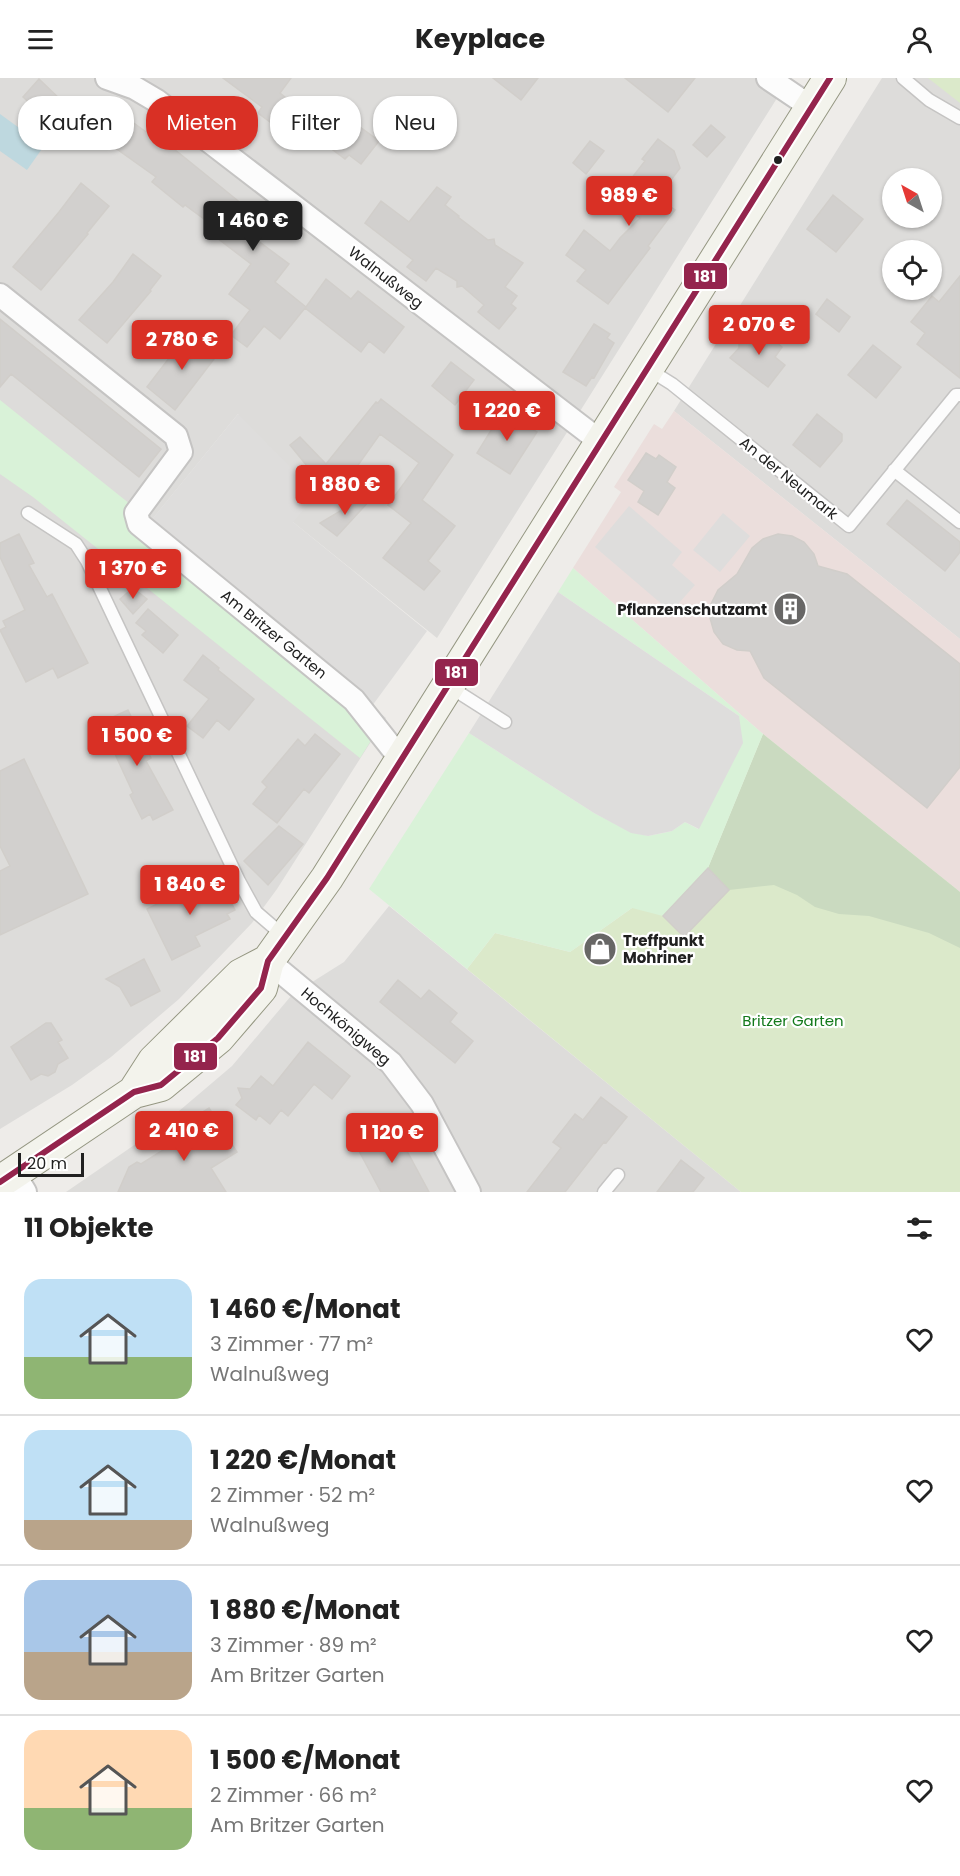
<!DOCTYPE html>
<html lang="de">
<meta charset="utf-8">
<style>
body{margin:0;font-family:Poppins,sans-serif;background:#f2f2f2;color:#222;height:100vh;display:flex;flex-direction:column;font-size:22px;white-space:nowrap}
*{box-sizing:border-box;margin:0}
p{font-size:20px;color:#767676}
.icon{flex:none;width:33px;height:33px;fill:none;stroke:currentColor;stroke-width:2;stroke-linecap:round;stroke-linejoin:round}
.map{position:relative;height:1114px;overflow:hidden}
.sheet{display:flex;flex-direction:column;background:#fff;flex:1}
.sheet>*{flex:none}
.top-card{position:absolute;left:18px;top:18px;width:600px;height:54px;display:flex;gap:12px}
.needle{width:39px;rotate:321deg}
.buttons{position:absolute;left:882px;top:90px;display:grid;gap:12px}
.buttons a{display:grid;place-items:center;width:60px;height:60px;border-radius:50%;background:#fff;box-shadow:0 2px 4px #0004;font-size:30px}
.scale{position:absolute;left:18px;bottom:15px;width:66px;box-sizing:border-box;padding-left:6px;border:3px solid #202020;border-top:0;font-size:16px;line-height:21px;white-space:nowrap;color:#202020;-webkit-text-stroke:4px #fff;paint-order:stroke}
.price{position:absolute;translate:-50% -51px;padding:0 14px;border-radius:6px;background:#d93025;color:#fff;font-size:20px;line-height:39px;filter:drop-shadow(0 2px 3px #0008)}
.price::after{content:'';position:absolute;left:50%;top:36px;width:18px;height:14px;margin-left:-9px;background:inherit;clip-path:polygon(0 0,100% 0,50% 100%)}
.price.current{background:#222;color:#fff}
ul{padding:0;list-style:none}
li{display:flex;align-items:center;gap:18px;height:150px;padding:0 24px}
li+li{border-top:2px solid #e0e0e0}
li span{display:grid;place-items:center;flex:none;width:168px;height:120px;border-radius:18px;color:#555}
li>.icon{margin-inline-start:auto}
span .icon{width:72px;height:72px;fill:#fffc;stroke-width:1}
li b{font-size:26px}
h2{display:flex;justify-content:space-between;align-items:center;height:72px;padding:0 24px;font-size:26px}
.pill{padding:0 21px;border-radius:24px;background:#fff;box-shadow:0 2px 4px #0004;font-size:21px;line-height:54px}
.pill.current{background:#d93025;color:#fff}
header{display:flex;justify-content:space-between;align-items:center;height:78px;padding:0 24px;background:#fff;font-size:27px;font-weight:700}
.map>svg:first-child{display:block}
.residential{fill:#dddcda;fill-rule:evenodd}
.commercial{fill:#ebdedc}
.grass{fill:#dbe9ca}
.forest{fill:#cadac0}
.park{fill:#d9f2d8}
.parking{fill:#dedddc}
.water{fill:#bed8df}
.building{fill:#d2d0ce;stroke:#d1ceca;stroke-width:1.5}
.lines{fill:none;stroke-linecap:round;stroke-linejoin:round}
.service-casing{stroke:#c5c4c3;stroke-width:15}
.minor-casing{stroke:#c5c4c3;stroke-width:26}
.secondary-casing{stroke:#959782;stroke-width:34}
.service{stroke:#fcfcfc;stroke-width:12}
.minor{stroke:#fcfcfc;stroke-width:22}
.secondary{stroke:#f3f3ec;stroke-width:32}
.bus-1-casing{stroke:#fff;stroke-width:10}
.bus-1{stroke:#94244d;stroke-width:6}
.bus-dot{fill:#202020;stroke:#fff;stroke-width:2}
.labels{text-anchor:middle;dominant-baseline:central;stroke-width:4.5;stroke-linejoin:round;paint-order:stroke}
.street-label{font-size:15px;fill:#202020;stroke:#fff}
.poi-label{font-size:15px;font-weight:bold;fill:#202020;stroke:#fff;text-anchor:end}
.park-label{font-size:15px;fill:#13791b;stroke:#fff}
.line-badge{stroke:#fff;stroke-width:2}
.badge-label{font-size:16px;text-anchor:middle;font-weight:bold;fill:#fff}
</style>
<header><svg class="icon" aria-label="menu" viewBox="0 0 24 24"><path d="M4 6h16M4 12h16M4 18h16"/></svg>Keyplace<svg class="icon" aria-label="person" viewBox="0 0 24 24"><circle cx="12" cy="8" r="4"/><path d="M4 21q1-7 8-7t8 7"/></svg></header>
<div class="map">
<svg width="960" height="1114" viewBox="0 0 960 1114">
<rect width="100%" height="100%" fill="#eeece9"/>
<path class="residential" d="M 0,0 L 95,0 L 118,8 L 571,348 L 437,560 L 293,444 L 238,336 L 150,444 L 386,640 L 277,811 L 252,845 L 179,921 L 111,979 L 72,1007 L 0,1051 Z
M 130,0 L 757,0 L 779,17 L 577,338 Z
M 882,0 L 960,0 L 960,561 L 674,333 ZM 892,100 L 932,100 L 932,140 L 892,140 ZM 892,172 L 932,172 L 932,212 L 892,212 Z
M 389,828 L 741,1114 L 478,1114 L 428,1019 L 309,906 L 344,884 Z
M 291,918 L 388,998 L 406,1020 L 456,1114 L 66,1114 L 159,1050 L 232,988 Z"/>
<path class="commercial" d="M 674,333 L 960,561 L 960,814 L 763,656 L 573,490 L 621,414 L 614,409 L 654,346 L 662,351 Z"/>
<path class="grass" d="M 928,0 L 960,0 L 960,25 Z
M 763,656 L 960,814 L 960,1114 L 741,1114 L 467,891 L 495,855 L 570,874 L 632,830 L 708,790 Z"/>
<path class="forest" d="M 763,656 L 960,814 L 960,870 L 929,855 L 869,838 L 839,836 L 815,829 L 797,817 L 774,807 L 729,812 L 708,790 Z"/>
<path class="park" d="M 0,322 L 130,426 L 133,456 L 377,653 L 360,680 L 33,419 L 0,396 Z
M 573,490 L 763,656 L 708,790 L 663,838 L 632,830 L 570,874 L 495,855 L 467,891 L 369,811 L 469,655 L 594,735 L 631,754 L 648,758 L 663,755 L 672,753 L 685,744 L 698,751 L 739,638 L 558,514 Z"/>
<path class="parking" d="M 238,336 L 317,416 L 293,444 L 427,553 L 372,628 L 149,445 Z
M 629,428 L 682,474 L 672,487 L 695,507 L 671,534 L 595,469 Z
M 723,435 L 750,458 L 720,494 L 693,472 Z
M 558,514 L 739,638 L 743,665 L 699,751 L 685,744 L 672,753 L 648,758 L 631,755 L 594,735 L 469,655 Z"/>
<path class="water" d="M 0,36 L 44,68 L 27,92 L 0,73 Z"/>
<path class="building" d="M 223,0 L 291,0 L 280,15 L 306,36 L 289,58 L 258,35 L 262,29 Z
M 493,0 L 538,0 L 521,22 Z
M 625,0 L 695,0 L 668,34 Z
M 39,1 L 63,24 L 47,41 L 23,19 Z
M 334,30 L 379,63 L 361,86 L 349,77 L 345,81 L 313,57 Z
M 124,38 L 160,64 L 162,62 L 179,75 L 258,139 L 246,154 L 289,186 L 275,204 L 306,229 L 326,201 L 351,221 L 358,213 L 404,249 L 384,275 L 369,263 L 361,274 L 305,230 L 280,261 L 264,248 L 247,269 L 231,257 L 250,232 L 229,216 L 251,186 L 208,153 L 212,147 L 185,127 L 183,129 L 152,104 L 156,99 L 107,64 Z
M 711,47 L 725,59 L 707,79 L 693,67 Z
M 658,61 L 674,73 L 680,90 L 658,119 L 675,132 L 648,168 L 650,170 L 608,226 L 577,203 L 586,192 L 566,177 L 584,152 L 610,173 L 620,160 L 640,140 L 617,122 L 626,111 L 624,110 L 645,83 L 642,81 Z
M 590,63 L 604,73 L 586,96 L 573,85 Z
M 81,105 L 109,128 L 87,155 L 88,156 L 41,212 L 13,189 L 59,134 Z
M 437,109 L 451,119 L 445,127 L 459,138 L 458,139 L 488,162 L 494,161 L 495,167 L 523,185 L 505,209 L 517,218 L 511,226 L 516,230 L 499,251 L 478,234 L 484,227 L 462,208 L 457,209 L 457,203 L 436,190 L 426,203 L 407,189 L 413,182 L 365,145 L 381,123 L 409,144 Z
M 833,117 L 863,141 L 836,174 L 807,151 Z
M 133,176 L 161,198 L 150,212 L 151,213 L 107,265 L 79,242 L 113,204 Z
M 960,198 L 960,300 L 917,266 L 925,255 L 911,244 L 932,218 L 939,224 Z
M 827,221 L 850,239 L 839,254 L 816,236 Z
M 0,241 L 161,371 L 139,399 L 11,296 L 0,309 Z
M 594,246 L 610,256 L 607,260 L 614,265 L 594,300 L 592,299 L 586,308 L 563,294 Z
M 757,247 L 782,269 L 775,279 L 785,287 L 768,309 L 730,280 L 739,270 L 739,264 L 742,259 L 750,257 Z
M 189,254 L 217,277 L 175,332 L 147,309 Z
M 873,267 L 901,289 L 876,320 L 848,297 Z
M 451,284 L 474,302 L 455,327 L 432,308 Z
M 381,321 L 453,377 L 422,422 L 455,448 L 428,483 L 440,493 L 424,512 L 383,480 L 411,445 L 388,427 L 419,385 L 380,356 L 334,421 L 290,367 L 300,359 L 326,386 L 376,324 L 378,325 Z
M 503,333 L 537,354 L 510,396 L 477,375 Z
M 817,336 L 842,356 L 842,363 L 820,389 L 793,367 Z
M 646,375 L 656,381 L 659,377 L 676,389 L 667,404 L 675,410 L 658,437 L 638,424 L 644,413 L 628,402 Z
M 369,416 L 372,420 L 337,458 L 320,445 Z
M 907,422 L 960,464 L 960,474 L 945,493 L 887,446 Z
M 19,456 L 34,485 L 29,487 L 47,519 L 52,516 L 88,585 L 58,600 L 53,590 L 26,604 L 0,552 L 6,549 L 3,543 L 25,532 L 0,479 L 0,465 Z
M 778,456 L 792,458 L 804,464 L 814,476 L 818,488 L 847,496 L 960,586 L 960,689 L 927,730 L 764,600 L 750,573 L 737,572 L 723,566 L 714,554 L 710,540 L 711,526 L 718,512 L 737,496 L 752,470 L 763,461 Z
M 133,510 L 147,521 L 133,536 L 120,521 Z
M 148,531 L 178,557 L 163,575 L 142,557 L 146,553 L 136,545 Z
M 203,577 L 219,590 L 218,592 L 254,621 L 229,652 L 217,642 L 203,660 L 187,648 L 209,621 L 184,602 Z
M 128,632 L 151,680 L 146,683 L 173,732 L 153,742 L 150,736 L 142,741 L 130,717 L 133,715 L 109,663 L 115,660 L 106,642 Z
M 315,656 L 340,676 L 309,715 L 304,711 L 277,745 L 253,726 L 267,709 L 262,704 L 298,661 L 305,668 Z
M 24,681 L 88,816 L 0,857 L 0,793 L 10,788 L 0,768 L 0,693 Z
M 279,748 L 303,766 L 268,807 L 244,783 Z
M 708,790 L 729,812 L 684,859 L 663,838 Z
M 212,798 L 218,810 L 221,806 L 235,832 L 227,836 L 230,841 L 195,858 L 200,868 L 172,882 L 147,831 Z
M 144,881 L 160,913 L 131,928 L 120,909 L 106,901 Z
M 398,902 L 421,921 L 429,912 L 457,935 L 450,944 L 473,963 L 455,985 L 380,924 Z
M 46,945 L 51,945 L 62,962 L 58,964 L 68,980 L 58,986 L 55,994 L 48,998 L 41,996 L 31,1002 L 11,969 Z
M 308,964 L 350,998 L 332,1021 L 314,1006 L 288,1038 L 281,1032 L 270,1046 L 259,1037 L 256,1042 L 236,1027 L 242,1020 L 238,1010 L 250,1011 L 261,998 L 273,1008 Z
M 601,1019 L 627,1039 L 606,1065 L 604,1064 L 565,1114 L 527,1114 L 561,1070 L 553,1064 L 575,1036 L 583,1042 Z
M 209,1030 L 237,1074 L 211,1090 L 226,1114 L 118,1114 L 129,1089 L 137,1084 L 141,1086 L 184,1059 L 180,1052 L 197,1042 L 198,1037 Z
M 385,1051 L 399,1051 L 400,1060 L 429,1114 L 381,1114 L 359,1073 L 377,1062 L 374,1057 Z
M 681,1082 L 704,1100 L 693,1114 L 657,1114 Z"/>
<g class="lines">
<defs>
<path id="service" d="M 903,0 L 929,22 L 960,40
M 648,291 L 672,306 L 849,448 L 956,317 L 960,317
M 894,392 L 960,444
M 28,435 L 76,466 L 87,483 L 239,803 L 256,834 L 285,859
M 450,609 L 505,644
M 604,1114 L 618,1097"/>
<path id="minor" d="M 107,0 L 135,10 L 157,23 L 601,364
M 768,0 L 811,29
M 0,217 L 176,358 L 181,374 L 136,435 L 139,446 L 354,622 L 392,670 L 404,678
M 268,883 L 391,985 L 422,1026 L 469,1114
M 14,1096 L 25,1114"/>
<path id="secondary" d="M 134,1014 L 154,983 L 241,897 L 268,883
M 0,1104 L 134,1014 L 161,1007 L 218,960 L 261,910 L 268,883 L 327,800 L 830,0"/>
</defs>
<use href="#service" class="service-casing"/>
<use href="#minor" class="minor-casing"/>
<use href="#secondary" class="secondary-casing"/>
<use href="#service" class="service"/>
<use href="#minor" class="minor"/>
<use href="#secondary" class="secondary"/>
<defs>
<path id="bus-1" d="M 0,1104 L 134,1014 L 161,1007 L 218,960 L 261,910 L 268,883 L 327,800 L 830,0"/>
</defs>
<use href="#bus-1" class="bus-1-casing"/>
<use href="#bus-1" class="bus-1"/>
</g>
<defs>
<symbol id="building-disc" viewBox="-11 -11 22 22"><circle r="9.5" fill="#686766" stroke="#fff"/><path d="M-4-6H4V6H1V3H-1V6H-4ZM-2.5-4.3h1.7v1.8h-1.7ZM.8-4.3h1.7v1.8H.8ZM-2.5-1h1.7V.8h-1.7ZM.8-1h1.7V.8H.8Z" fill="#fff"/></symbol>
<symbol id="shop-disc" viewBox="-11 -11 22 22"><circle r="9.5" fill="#686766" stroke="#fff"/><path d="M-5-2.5h2.3a2.7 3.5 0 0 1 5.4 0H5L5.5 6h-11ZM-1.5-2.5h3a1.5 2.3 0 0 0-3 0Z" fill="#fff"/></symbol>
</defs>
<g fill-rule="evenodd">
<use href="#building-disc" x="771" y="512" width="38" height="38"/>
<use href="#shop-disc" x="581" y="852" width="38" height="38"/>
</g>
<circle class="bus-dot" cx="778" cy="82" r="5"/>
<g class="labels">
<g class="street-label">
<text transform="translate(386 199) rotate(38)">Walnußweg</text>
<text transform="translate(789 400) rotate(39)">An der Neumark</text>
<text transform="translate(274 556) rotate(39)">Am Britzer Garten</text>
<text transform="translate(346 948) rotate(40)">Hochkönigweg</text>
</g>
<g class="poi-label">
<text x="767" y="531">Pflanzenschutzamt</text>
<text x="623" y="862" text-anchor="start">Treffpunkt<tspan x="623" dy="17">Mohriner</tspan></text>
</g>
<g class="park-label">
<text x="793" y="942">Britzer Garten</text>
</g>
</g>
<g class="line-badge">
<rect x="683" y="184" width="45" height="28" rx="6" fill="#94244d"/>
<rect x="434" y="580" width="45" height="29" rx="6" fill="#94244d"/>
<rect x="173" y="964" width="45" height="29" rx="6" fill="#94244d"/>
</g>
<g class="badge-label">
<text x="705" y="204">181</text>
<text x="456" y="600">181</text>
<text x="195" y="984">181</text>
</g>
</svg>
<div class="buttons">
<a><svg class="needle" viewBox="-14 -14 28 28"><path d="M0-13l5 13h-10z" fill="#e53935"/><path d="M0 13l5-13h-10z" fill="#767676"/></svg></a>
<a><svg class="icon" aria-label="locate" viewBox="0 0 24 24"><circle cx="12" cy="12" r="6"/><path d="M12 2v4M12 18v4M2 12h4M18 12h4"/></svg></a>
</div>
<div class="scale">20 m</div>
<b class="price" style="left:629px;top:149px">989 €</b>
<b class="price current" style="left:253px;top:174px">1 460 €</b>
<b class="price" style="left:759px;top:278px">2 070 €</b>
<b class="price" style="left:182px;top:293px">2 780 €</b>
<b class="price" style="left:507px;top:364px">1 220 €</b>
<b class="price" style="left:345px;top:438px">1 880 €</b>
<b class="price" style="left:133px;top:522px">1 370 €</b>
<b class="price" style="left:137px;top:689px">1 500 €</b>
<b class="price" style="left:190px;top:838px">1 840 €</b>
<b class="price" style="left:184px;top:1084px">2 410 €</b>
<b class="price" style="left:392px;top:1086px">1 120 €</b>
<div class="top-card">
<a class="pill">Kaufen</a>
<a class="pill current">Mieten</a>
<a class="pill">Filter</a>
<a class="pill">Neu</a>
</div>
</div>
<section class="sheet">
<h2>11 Objekte<svg class="icon" aria-label="filters" viewBox="0 0 24 24"><path d="M4 7h16M4 17h16"/><circle cx="9" cy="7" r="2"/><circle cx="15" cy="17" r="2"/></svg></h2>
<ul>
<li><span style="background:linear-gradient(#bfe0f5 65%,#8fb573 0)"><svg class="icon" aria-label="home" viewBox="0 0 24 24"><path d="M3 11l9-7 9 7M6 9v11h12V9"/></svg></span><div><b>1 460 €/Monat</b><p>3 Zimmer · 77 m²</p><p>Walnußweg</p></div><svg class="icon" aria-label="heart" viewBox="0 0 24 24"><path d="M12 20l-8-8c-3-5 5-10 8-4 3-6 11-1 8 4z"/></svg></li>
<li><span style="background:linear-gradient(#bfe0f5 75%,#b9a48a 0)"><svg class="icon" aria-label="home" viewBox="0 0 24 24"><path d="M3 11l9-7 9 7M6 9v11h12V9"/></svg></span><div><b>1 220 €/Monat</b><p>2 Zimmer · 52 m²</p><p>Walnußweg</p></div><svg class="icon" aria-label="heart" viewBox="0 0 24 24"><path d="M12 20l-8-8c-3-5 5-10 8-4 3-6 11-1 8 4z"/></svg></li>
<li><span style="background:linear-gradient(#a9c7e8 60%,#b9a48a 0)"><svg class="icon" aria-label="home" viewBox="0 0 24 24"><path d="M3 11l9-7 9 7M6 9v11h12V9"/></svg></span><div><b>1 880 €/Monat</b><p>3 Zimmer · 89 m²</p><p>Am Britzer Garten</p></div><svg class="icon" aria-label="heart" viewBox="0 0 24 24"><path d="M12 20l-8-8c-3-5 5-10 8-4 3-6 11-1 8 4z"/></svg></li>
<li><span style="background:linear-gradient(#ffd9b3 65%,#8fb573 0)"><svg class="icon" aria-label="home" viewBox="0 0 24 24"><path d="M3 11l9-7 9 7M6 9v11h12V9"/></svg></span><div><b>1 500 €/Monat</b><p>2 Zimmer · 66 m²</p><p>Am Britzer Garten</p></div><svg class="icon" aria-label="heart" viewBox="0 0 24 24"><path d="M12 20l-8-8c-3-5 5-10 8-4 3-6 11-1 8 4z"/></svg></li>
</ul>
</section>
